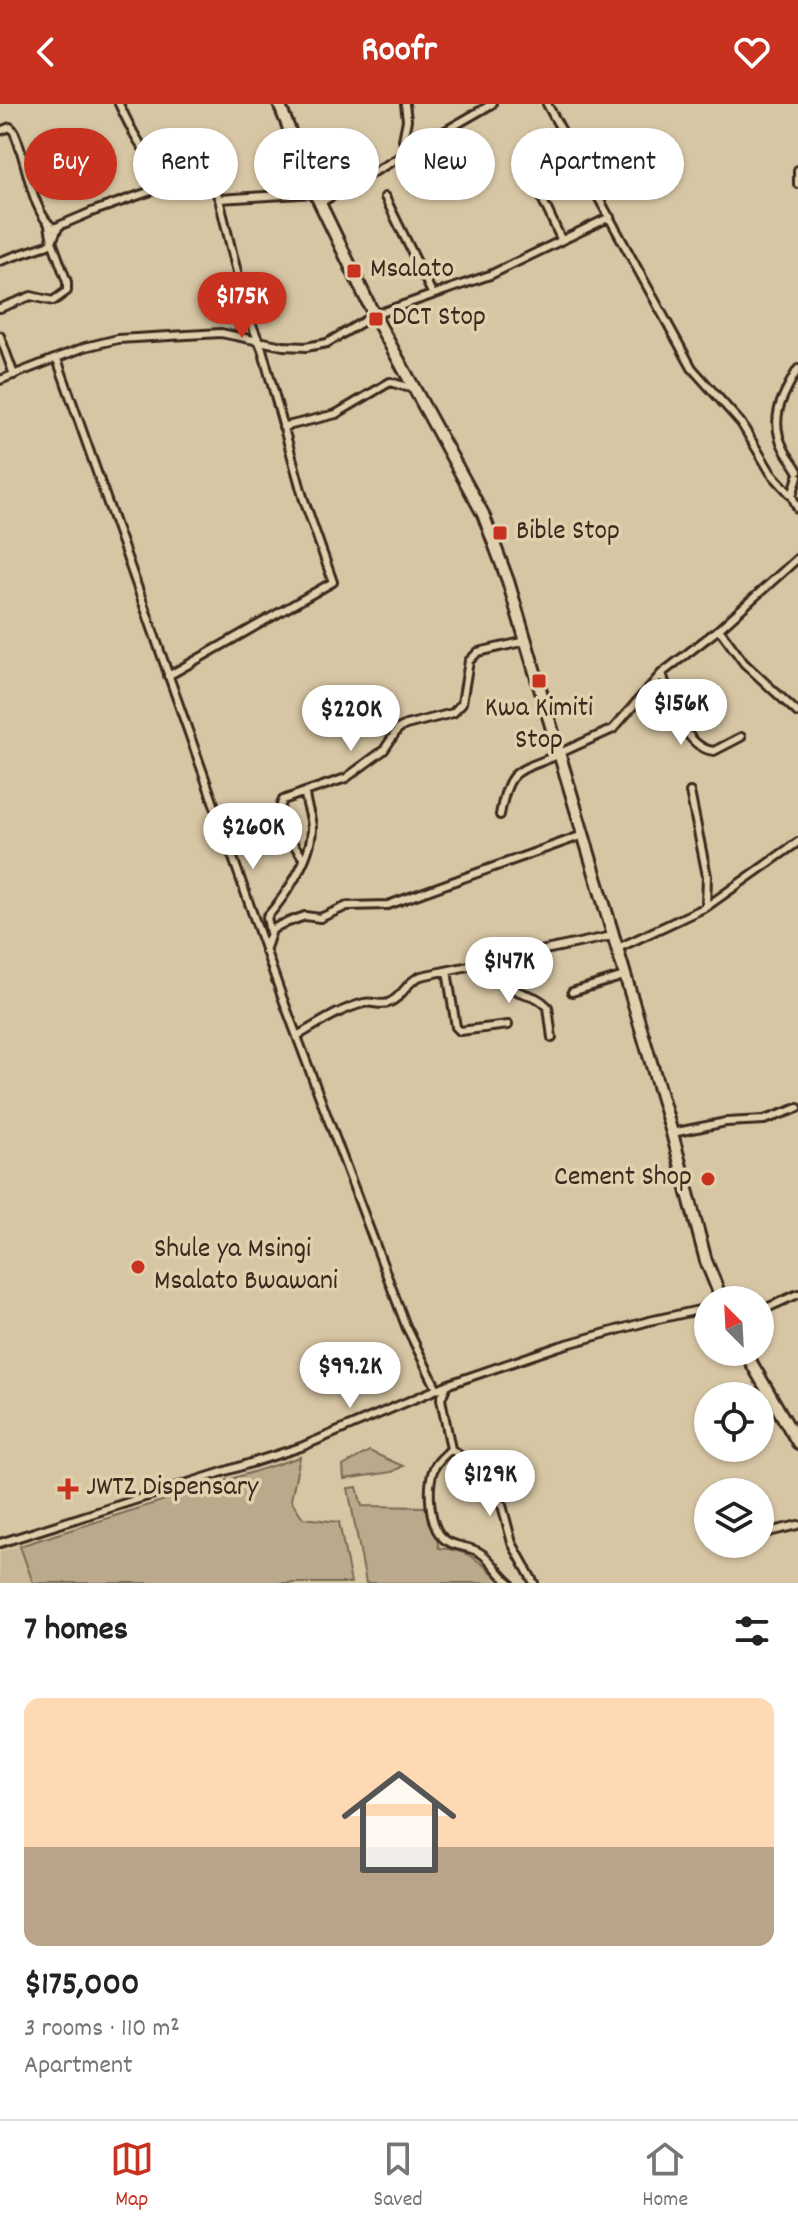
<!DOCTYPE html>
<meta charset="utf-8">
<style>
body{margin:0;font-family:Dekko,sans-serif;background:#f2f2f2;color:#222;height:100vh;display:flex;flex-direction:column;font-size:30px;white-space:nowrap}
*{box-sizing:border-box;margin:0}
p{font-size:26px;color:#767676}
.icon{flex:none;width:44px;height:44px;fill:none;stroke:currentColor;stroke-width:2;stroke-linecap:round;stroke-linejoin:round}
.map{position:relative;height:1479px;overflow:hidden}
.panel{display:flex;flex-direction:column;background:#fff;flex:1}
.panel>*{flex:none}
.banner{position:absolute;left:24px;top:24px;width:750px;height:72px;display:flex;gap:16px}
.needle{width:52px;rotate:336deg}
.tools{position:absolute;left:694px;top:1182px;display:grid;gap:16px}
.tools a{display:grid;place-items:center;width:80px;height:80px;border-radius:50%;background:#fff;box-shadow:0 2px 6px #0004;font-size:40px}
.price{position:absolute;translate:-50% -68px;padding:0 18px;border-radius:28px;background:#fff;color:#222;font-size:26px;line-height:52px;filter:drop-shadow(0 2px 4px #0008)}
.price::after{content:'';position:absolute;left:50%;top:48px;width:24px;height:18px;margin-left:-12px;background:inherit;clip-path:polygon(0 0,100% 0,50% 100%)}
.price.current{background:#c8321e;color:#fff}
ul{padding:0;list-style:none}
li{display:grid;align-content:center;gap:16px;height:424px;padding:0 24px}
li+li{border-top:2px solid #e0e0e0}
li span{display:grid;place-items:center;height:248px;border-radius:16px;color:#555}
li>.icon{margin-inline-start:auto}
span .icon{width:144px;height:144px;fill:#fffc;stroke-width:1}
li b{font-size:34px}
h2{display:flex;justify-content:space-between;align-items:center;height:96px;padding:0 24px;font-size:34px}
.pill{padding:0 28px;border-radius:36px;background:#fff;box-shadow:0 2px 6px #0004;font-size:28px;line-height:72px}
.pill.current{background:#c8321e;color:#fff}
header{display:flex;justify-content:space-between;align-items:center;height:104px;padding:0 24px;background:#c8321e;color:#fff;font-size:36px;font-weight:700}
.menu{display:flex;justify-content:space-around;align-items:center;height:112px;border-top:2px solid #e0e0e0;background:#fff;font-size:22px;color:#767676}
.menu a{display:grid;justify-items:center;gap:4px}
.menu .current{color:#c8321e}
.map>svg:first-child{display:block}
.built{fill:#c9b897}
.green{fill:#baa98b;stroke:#7a6a54;stroke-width:2}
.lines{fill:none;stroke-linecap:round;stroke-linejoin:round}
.minor-casing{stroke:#3b2a1e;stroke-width:12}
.trunk-casing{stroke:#3b2a1e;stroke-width:16}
.minor{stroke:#e1d0ad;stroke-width:6}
.trunk{stroke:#e1d0ad;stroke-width:10}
.poi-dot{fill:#c8321e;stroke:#e1d0ad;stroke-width:3}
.labels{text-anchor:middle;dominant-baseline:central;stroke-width:7;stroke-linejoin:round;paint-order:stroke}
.poi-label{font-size:28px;fill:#3b2a1e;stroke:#e1d0ad;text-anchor:start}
</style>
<header><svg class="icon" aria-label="back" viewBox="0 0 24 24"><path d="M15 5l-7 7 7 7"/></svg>Roofr<svg class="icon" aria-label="heart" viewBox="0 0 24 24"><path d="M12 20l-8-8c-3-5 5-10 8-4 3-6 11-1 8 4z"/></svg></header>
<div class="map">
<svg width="798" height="1479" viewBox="0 0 798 1479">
<rect width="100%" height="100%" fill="#d7c6a4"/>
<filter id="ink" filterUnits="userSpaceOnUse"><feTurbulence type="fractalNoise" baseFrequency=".0125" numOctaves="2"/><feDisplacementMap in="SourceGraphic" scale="16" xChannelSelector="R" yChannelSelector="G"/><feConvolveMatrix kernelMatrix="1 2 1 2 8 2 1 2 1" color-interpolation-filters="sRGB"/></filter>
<g filter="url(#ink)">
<path class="built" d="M 20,1442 L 32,1479 L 0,1479 L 0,1448 Z"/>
<path class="green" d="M 369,1347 L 403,1362 L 392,1368 L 344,1375 L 343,1362 Z
M 300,1353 L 291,1396 L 303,1414 L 339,1418 L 351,1479 L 33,1479 L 20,1442 Z
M 357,1383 L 362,1402 L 429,1403 L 439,1444 C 474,1447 479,1458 504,1479 L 366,1479 L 348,1384 Z"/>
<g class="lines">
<defs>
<path id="minor" d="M 119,0 C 137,36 148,66 191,72
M 405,0 L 407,16 L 403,36 L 408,46
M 547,0 L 692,264 L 741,319 L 771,369 L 792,392
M 0,27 L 10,23 L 13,26 C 26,50 31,110 54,124 L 94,107 L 194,72 L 209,73 L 219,95 L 247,209 L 262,245 L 303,393 L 333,478 L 168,572
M 798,66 L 798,80
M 532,73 L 561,135
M 385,93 L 432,189
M 219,95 L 315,89
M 320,99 L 492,0
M 0,157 L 48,141 L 52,137 L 49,122
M 0,204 L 31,192 L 53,197 L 67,187 L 67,178 L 52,137 L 58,124
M 0,232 L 14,271
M 57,255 L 281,890 L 406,1222 L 437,1285
M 798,265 C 783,291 768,314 784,345 C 788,353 794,359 798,367
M 0,276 L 85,243 L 118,235 L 221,229 L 283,242 L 306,243 L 327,239 L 374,211 L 490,171 L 610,113
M 283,323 L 336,310 L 390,278 L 414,285
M 798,372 L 792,392 L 798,405
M 719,525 L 744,559 L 798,609
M 662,569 C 670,594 683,644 714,647 L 741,633
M 560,649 L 613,625 L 662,569 L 719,525 L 798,454
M 690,688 L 707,772 L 706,803
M 500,711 C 509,661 517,669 560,650
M 304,755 C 293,740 273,714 283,696 L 305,688
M 270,829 L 267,813 C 286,791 311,755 312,725 C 312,712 305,700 305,688 L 346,674 L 384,646 L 398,625 L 406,621 L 453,609 L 462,599 L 469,557 L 478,548 L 526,537
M 616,845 L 706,803 L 798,738
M 265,847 L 272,826 L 280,821 L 305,812 L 320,814 L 347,802 L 388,801 L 583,731
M 503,855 C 507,902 527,880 548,903 L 552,934
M 447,867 L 456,923 L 460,927 L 508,921
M 572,888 L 624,872
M 297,932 C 318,920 340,905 364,899 C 373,897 379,902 388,899 C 404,893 405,878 421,872 L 612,832
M 672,1029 L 726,1018 L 764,1016 L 798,1004
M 760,1207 L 798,1190
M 446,1283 L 441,1295 L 451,1345 C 445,1351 438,1356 434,1364 C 427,1381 428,1422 444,1435 C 453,1443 469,1442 479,1448 C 492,1455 498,1470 510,1479
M 451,1345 L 472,1361 L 502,1401 L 512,1439 L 534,1479
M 760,1430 L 798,1421
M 0,1439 L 301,1343 L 449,1280 L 560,1242 L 649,1217 L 708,1204
M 717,1442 L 723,1440"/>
<path id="trunk" d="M 279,0 L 315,89 L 374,211 L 483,410 L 508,477 L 672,1029 L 706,1157 L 722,1196
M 745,1248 L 798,1339"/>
</defs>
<use href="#minor" class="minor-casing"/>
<use href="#trunk" class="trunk-casing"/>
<use href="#minor" class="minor"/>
<use href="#trunk" class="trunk"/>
</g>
</g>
<g class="poi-dot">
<rect x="346" y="159" width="16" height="16" rx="4"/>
<rect x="368" y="207" width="16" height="16" rx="4"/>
<rect x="492" y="421" width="16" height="16" rx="4"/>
<rect x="531" y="569" width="16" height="16" rx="4"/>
<circle cx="708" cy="1075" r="8"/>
<circle cx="138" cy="1163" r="8"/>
<path d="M64 1373h8v8h8v8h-8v8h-8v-8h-8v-8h8z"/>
</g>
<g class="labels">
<g class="poi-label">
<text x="370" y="167">Msalato</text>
<text x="392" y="215">DCT Stop</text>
<text x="516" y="429">Bible Stop</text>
<text x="539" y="606" text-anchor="middle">Kwa Kimiti<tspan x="539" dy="32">Stop</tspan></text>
<text x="692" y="1075" text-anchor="end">Cement Shop</text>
<text x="154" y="1147">Shule ya Msingi<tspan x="154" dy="32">Msalato Bwawani</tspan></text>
<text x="86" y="1385">JWTZ Dispensary</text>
</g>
</g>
</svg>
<div class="tools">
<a><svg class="needle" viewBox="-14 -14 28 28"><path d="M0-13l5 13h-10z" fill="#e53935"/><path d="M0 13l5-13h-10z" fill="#767676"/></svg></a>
<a><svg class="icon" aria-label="locate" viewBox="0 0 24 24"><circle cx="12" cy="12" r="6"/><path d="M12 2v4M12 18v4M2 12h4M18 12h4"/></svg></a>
<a><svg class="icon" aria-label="layers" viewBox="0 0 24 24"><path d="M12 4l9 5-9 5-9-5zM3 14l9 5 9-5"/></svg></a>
</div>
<b class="price current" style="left:242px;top:236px">$175K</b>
<b class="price" style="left:681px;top:643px">$156K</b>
<b class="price" style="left:351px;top:649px">$220K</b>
<b class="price" style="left:253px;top:767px">$260K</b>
<b class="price" style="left:509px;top:901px">$147K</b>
<b class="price" style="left:350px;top:1306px">$99.2K</b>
<b class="price" style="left:490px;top:1414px">$129K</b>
<div class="banner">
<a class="pill current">Buy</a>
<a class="pill">Rent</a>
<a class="pill">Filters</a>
<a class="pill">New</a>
<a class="pill">Apartment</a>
</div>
</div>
<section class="panel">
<h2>7 homes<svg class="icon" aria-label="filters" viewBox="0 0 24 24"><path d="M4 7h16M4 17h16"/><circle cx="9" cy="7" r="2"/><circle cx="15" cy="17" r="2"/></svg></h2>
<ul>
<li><span style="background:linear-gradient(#ffd9b3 60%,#b9a48a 0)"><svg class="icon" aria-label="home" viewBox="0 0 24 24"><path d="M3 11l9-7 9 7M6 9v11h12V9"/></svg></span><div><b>$175,000</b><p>3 rooms · 110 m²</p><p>Apartment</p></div></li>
</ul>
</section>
<nav class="menu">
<a class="current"><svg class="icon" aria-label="map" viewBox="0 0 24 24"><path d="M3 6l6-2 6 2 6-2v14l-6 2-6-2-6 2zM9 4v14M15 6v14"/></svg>Map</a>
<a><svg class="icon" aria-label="saved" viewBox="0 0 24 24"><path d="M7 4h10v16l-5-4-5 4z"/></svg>Saved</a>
<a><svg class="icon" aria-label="home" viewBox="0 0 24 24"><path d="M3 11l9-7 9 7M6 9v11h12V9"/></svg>Home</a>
</nav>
